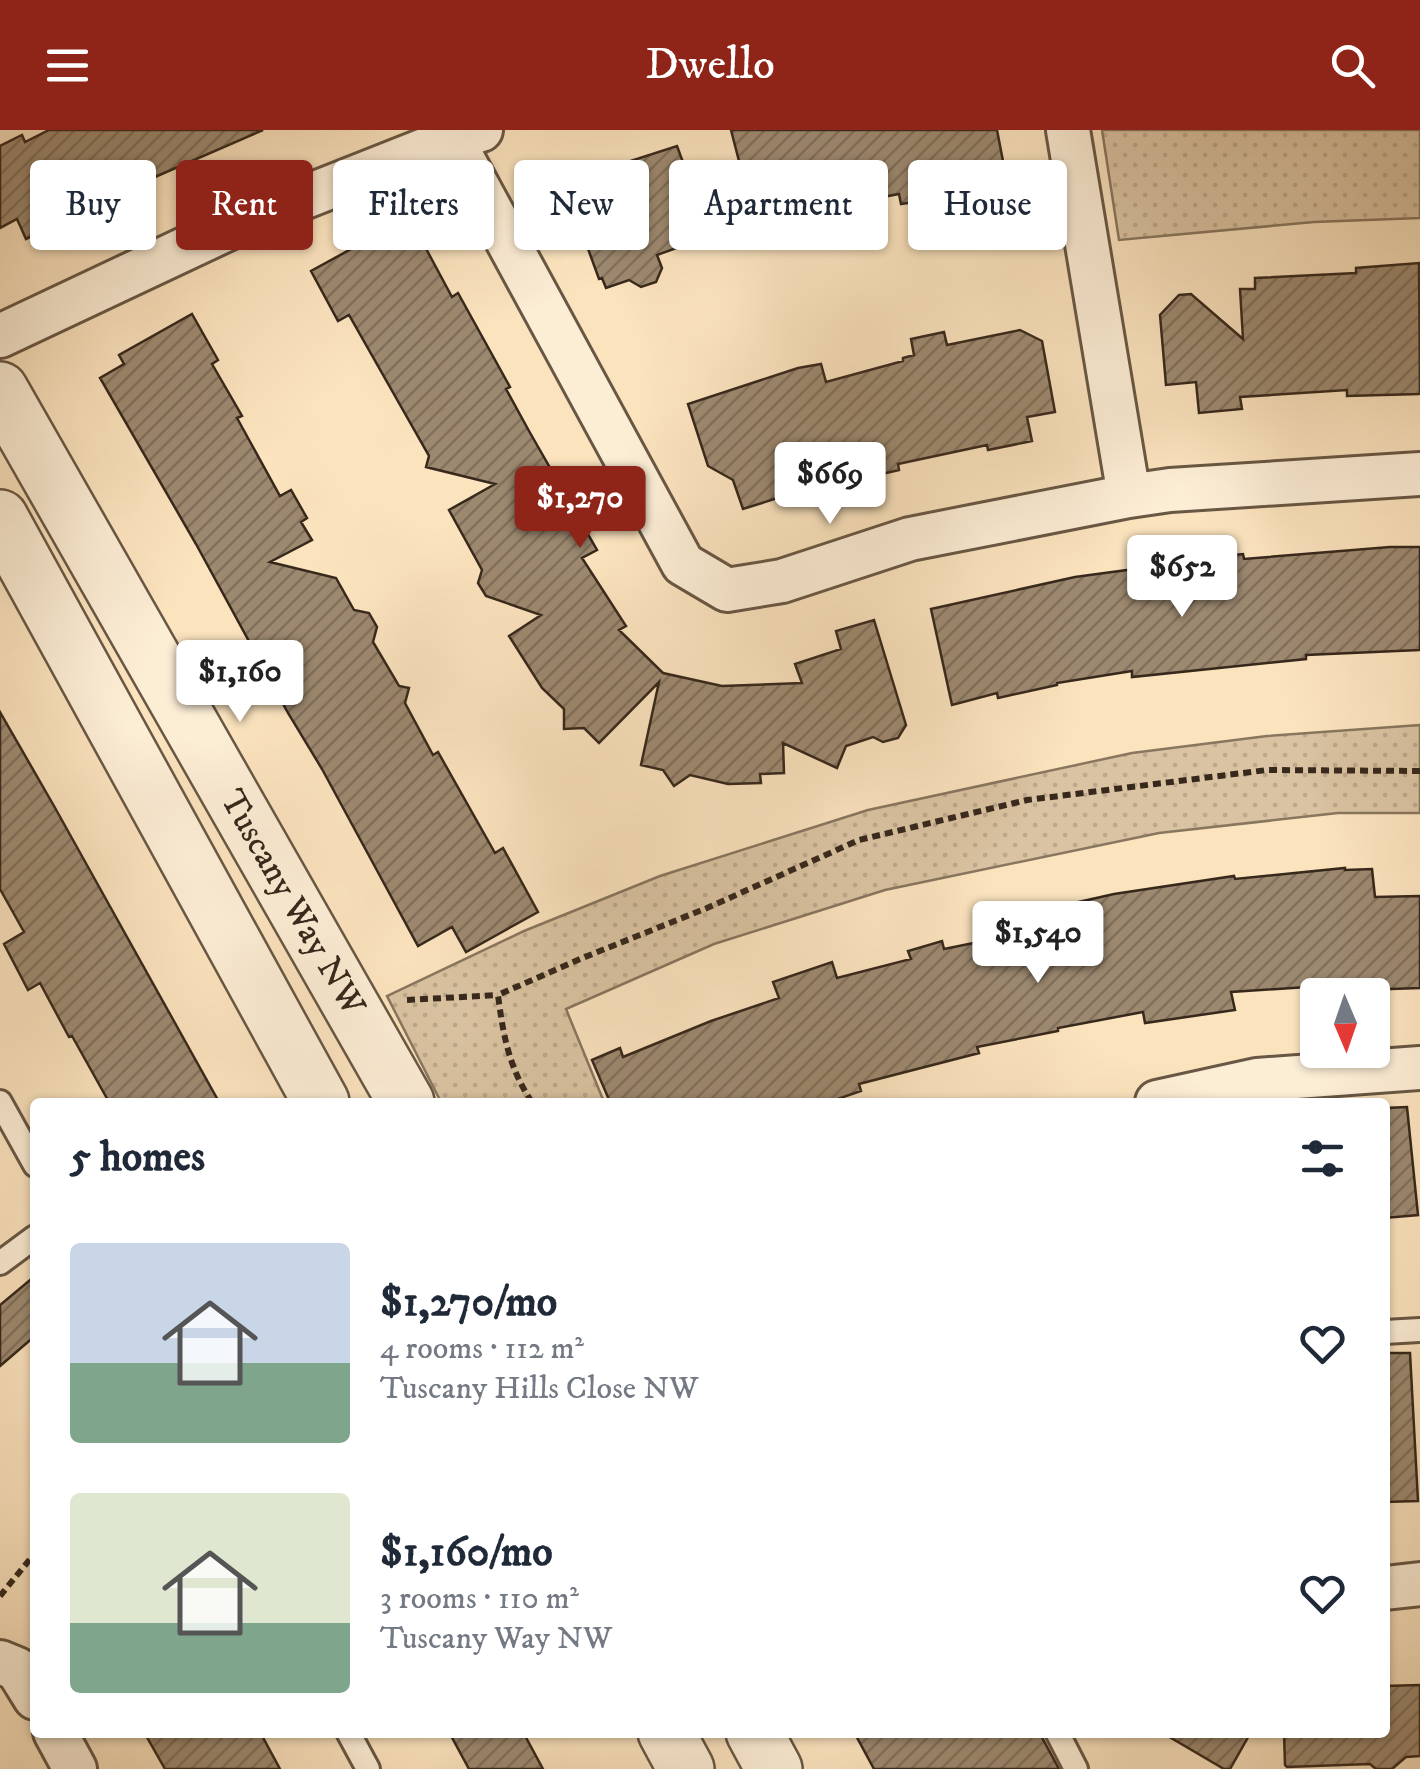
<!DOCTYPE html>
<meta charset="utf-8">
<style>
body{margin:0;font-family:"IM FELL DW Pica",serif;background:#f2f2f3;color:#1f2937;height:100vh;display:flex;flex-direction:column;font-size:38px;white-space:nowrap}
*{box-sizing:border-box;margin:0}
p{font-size:32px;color:#747a83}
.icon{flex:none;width:55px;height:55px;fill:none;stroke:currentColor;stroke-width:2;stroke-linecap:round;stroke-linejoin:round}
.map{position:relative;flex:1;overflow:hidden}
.side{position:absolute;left:30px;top:968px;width:1360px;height:640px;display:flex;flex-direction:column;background:#fff;border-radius:10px;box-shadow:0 2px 8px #0004}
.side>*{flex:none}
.banner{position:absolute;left:30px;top:30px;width:1360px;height:90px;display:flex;gap:20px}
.needle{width:65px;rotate:178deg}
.buttons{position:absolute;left:1300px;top:848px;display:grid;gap:20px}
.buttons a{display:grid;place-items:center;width:90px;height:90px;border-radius:10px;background:#fff;box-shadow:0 2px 8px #0004;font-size:50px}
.price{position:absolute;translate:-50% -85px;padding:0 22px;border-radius:10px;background:#fff;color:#222;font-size:32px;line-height:65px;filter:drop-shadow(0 2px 5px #0008)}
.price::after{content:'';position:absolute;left:50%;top:60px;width:30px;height:22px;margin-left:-15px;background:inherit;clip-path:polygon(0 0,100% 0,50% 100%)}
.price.selected{background:#8f2418;color:#fff}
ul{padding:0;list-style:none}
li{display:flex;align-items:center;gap:30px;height:250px;padding:0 40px}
li span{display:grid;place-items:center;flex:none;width:280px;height:200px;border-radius:10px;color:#555}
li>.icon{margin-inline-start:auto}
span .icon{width:120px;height:120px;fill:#fffc;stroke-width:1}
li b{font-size:42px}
h2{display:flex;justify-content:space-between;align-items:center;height:120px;padding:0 40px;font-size:42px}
.chip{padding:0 35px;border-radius:10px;background:#fff;box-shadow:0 2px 8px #0004;font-size:35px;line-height:90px}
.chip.selected{background:#8f2418;color:#fff}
header{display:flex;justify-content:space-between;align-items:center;height:130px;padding:0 40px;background:#8f2418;color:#fff;font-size:45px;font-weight:600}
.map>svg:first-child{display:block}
.green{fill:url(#green-dots);stroke:#88765f;stroke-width:2.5}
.building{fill:url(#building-hatch);stroke:#37281c;stroke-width:2.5}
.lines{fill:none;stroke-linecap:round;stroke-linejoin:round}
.service-casing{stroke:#685744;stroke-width:28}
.minor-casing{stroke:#685744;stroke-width:48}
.tertiary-casing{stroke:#685744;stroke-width:60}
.path{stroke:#37281c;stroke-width:6;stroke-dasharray:8 5;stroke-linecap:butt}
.service{stroke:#fcedd5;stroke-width:22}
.minor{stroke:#fcedd5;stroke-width:42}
.tertiary{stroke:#fcedd5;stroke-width:55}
.labels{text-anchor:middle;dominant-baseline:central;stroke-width:8;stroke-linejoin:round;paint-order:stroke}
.street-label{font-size:35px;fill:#37281c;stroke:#fcedd5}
</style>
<header><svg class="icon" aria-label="menu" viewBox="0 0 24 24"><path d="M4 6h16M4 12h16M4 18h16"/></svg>Dwello<svg class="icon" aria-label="search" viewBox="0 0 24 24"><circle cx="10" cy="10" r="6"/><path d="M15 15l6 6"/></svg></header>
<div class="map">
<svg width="1420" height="1639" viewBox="0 0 1420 1639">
<defs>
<pattern id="green-dots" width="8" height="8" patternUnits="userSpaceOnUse" patternTransform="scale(2.5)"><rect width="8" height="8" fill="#dac3a2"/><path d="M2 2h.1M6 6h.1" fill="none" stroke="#bca88b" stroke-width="1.8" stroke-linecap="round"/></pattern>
<pattern id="building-hatch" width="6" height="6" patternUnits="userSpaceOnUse" patternTransform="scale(2.5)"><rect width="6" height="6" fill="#9d8970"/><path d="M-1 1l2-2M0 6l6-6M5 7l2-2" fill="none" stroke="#81705b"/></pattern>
</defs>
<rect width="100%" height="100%" fill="#fbe3be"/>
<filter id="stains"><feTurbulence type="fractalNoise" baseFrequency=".002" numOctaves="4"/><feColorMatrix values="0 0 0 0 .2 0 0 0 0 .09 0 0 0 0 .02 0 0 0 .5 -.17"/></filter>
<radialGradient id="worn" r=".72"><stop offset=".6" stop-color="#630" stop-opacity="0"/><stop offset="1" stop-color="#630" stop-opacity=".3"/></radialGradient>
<path class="green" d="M 1102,0 L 1420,0 L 1420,88 L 1314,92 L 1119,110 Z
M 1420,595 L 1420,683 L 1338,683 L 1159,703 L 885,760 L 714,814 L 566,879 L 604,972 L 441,972 L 387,866 L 524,801 L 660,746 L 868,680 L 1132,623 L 1267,606 Z"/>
<path class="building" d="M 49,0 L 263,0 L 148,50 L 26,109 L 17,89 L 0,98 L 0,16 L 22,5 L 25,12 Z
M 731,0 L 997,0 L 1008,57 L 901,74 L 899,64 L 840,75 L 841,79 L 811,87 L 810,82 L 764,94 L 763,90 L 755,93 Z
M 677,16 L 710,106 L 657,125 L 662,138 L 656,152 L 641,157 L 629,150 L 606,158 L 602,148 L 599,149 L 587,116 L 590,115 L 582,93 L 597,88 L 592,76 L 600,73 L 590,44 Z
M 416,100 L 452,167 L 458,163 L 510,257 L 506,259 L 529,301 L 597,420 L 582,428 L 626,496 L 619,500 L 663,543 L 722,556 L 802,553 L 795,534 L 841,519 L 836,501 L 874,490 L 906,595 L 898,608 L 883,612 L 873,607 L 846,616 L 837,638 L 783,613 L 784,643 L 760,644 L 761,653 L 728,654 L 690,645 L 674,656 L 663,640 L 641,635 L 659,552 L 599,613 L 584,598 L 564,599 L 564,579 L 542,558 L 509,506 L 541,485 L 486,466 L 478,453 L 482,440 L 449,380 L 495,354 L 426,337 L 429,326 L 349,185 L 338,191 L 311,141 L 384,101 L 391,114 Z
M 1419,133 L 1420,264 L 1347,266 L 1347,260 L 1240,267 L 1242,279 L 1199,283 L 1196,252 L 1166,255 L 1160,185 L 1179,165 L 1191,164 L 1243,209 L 1240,159 L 1255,159 L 1255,148 L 1356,143 L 1356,138 Z
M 192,184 L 218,230 L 212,234 L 242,286 L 237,288 L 280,366 L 291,360 L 307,388 L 301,392 L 312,410 L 270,432 L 336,448 L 354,480 L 369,483 L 377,497 L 373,512 L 399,556 L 409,558 L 405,573 L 433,625 L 438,622 L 495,723 L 503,718 L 538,782 L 466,822 L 452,797 L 418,816 L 322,639 L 288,583 L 196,414 L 100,248 L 124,234 L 119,225 Z
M 1020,200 L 1042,211 L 1055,282 L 1027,287 L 1032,311 L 988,320 L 987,315 L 898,334 L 899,340 L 860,349 L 858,341 L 786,361 L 787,365 L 743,379 L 733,350 L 708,336 L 688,274 L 798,238 L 821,234 L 826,252 L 903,231 L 903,228 L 914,225 L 911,209 L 944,202 L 947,215 Z
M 1390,417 L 1420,417 L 1420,520 L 1306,525 L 1306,529 L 1132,547 L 1132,541 L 1057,553 L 1057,555 L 998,568 L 997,563 L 952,575 L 931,479 L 1075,447 L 1201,430 L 1200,428 L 1243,424 L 1244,429 Z
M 0,582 L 54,676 L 219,972 L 109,972 L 72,906 L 69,907 L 40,853 L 28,860 L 4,814 L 24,802 L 0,759 Z
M 1345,738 L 1345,740 L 1372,739 L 1375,767 L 1420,766 L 1420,858 L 1363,860 L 1363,861 L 1323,865 L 1322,856 L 1231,862 L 1235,880 L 1145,893 L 1143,882 L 1058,898 L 1058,901 L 977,917 L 979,923 L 859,954 L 861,961 L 829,972 L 610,972 L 592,930 L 620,918 L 623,927 L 711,891 L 779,868 L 773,852 L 832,832 L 837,848 L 911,829 L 908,821 L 942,811 L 944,819 L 1013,805 L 1016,799 L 1042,795 L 1039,781 L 1114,764 L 1234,746 L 1235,749 Z
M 1407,977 L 1418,1085 L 1385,1088 L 1385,978 Z
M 35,1146 L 35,1206 L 0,1236 L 0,1175 Z
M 1385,1223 L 1410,1223 L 1418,1371 L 1385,1372 Z
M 1420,1555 L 1420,1626 L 1406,1627 L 1392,1639 L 1376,1639 L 1370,1634 L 1287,1637 L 1285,1635 L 1284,1602 L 1385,1602 L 1385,1556 Z
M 144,1602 L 260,1602 L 280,1639 L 165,1639 Z
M 449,1602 L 523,1602 L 543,1639 L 469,1639 Z
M 854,1602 L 1039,1602 L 1059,1639 L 874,1639 Z
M 1161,1602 L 1251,1602 L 1230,1639 L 1224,1639 Z"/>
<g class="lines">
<defs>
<path id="service" d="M 0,972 L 35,1035
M 0,1133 L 35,1107
M 1385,1202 L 1420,1200
M 348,1602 L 368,1639
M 1057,1602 L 1076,1639"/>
<path id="minor" d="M 452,9 L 683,434 L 727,460 L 782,451 L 910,409 L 1129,366 L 1068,0
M 0,206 L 242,92 L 452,9 L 481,0
M 1129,366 L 1170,360 L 1420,344
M 1157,972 L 1257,950 L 1420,938
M 1385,1458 L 1420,1454
M 0,1532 L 17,1539 L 35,1568
M 55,1602 L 75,1639"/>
<path id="tertiary" d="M 0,260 L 406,972
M 0,388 L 321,972
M 666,1602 L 686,1639
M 754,1602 L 774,1639"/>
</defs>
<use href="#service" class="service-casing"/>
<use href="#minor" class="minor-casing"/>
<use href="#tertiary" class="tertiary-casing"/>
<path class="path" d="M 407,870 L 498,865
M 532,972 C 509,939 503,904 498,865 L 580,829 L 707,778 L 859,710 L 1027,670 L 1267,640 L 1420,641
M 0,1466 L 35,1423"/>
<use href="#service" class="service"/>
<use href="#minor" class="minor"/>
<use href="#tertiary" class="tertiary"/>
</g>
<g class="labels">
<g class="street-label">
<text transform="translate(292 773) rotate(60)">Tuscany Way NW</text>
</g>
</g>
<rect width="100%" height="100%" filter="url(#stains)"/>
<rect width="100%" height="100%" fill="url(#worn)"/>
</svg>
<div class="buttons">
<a><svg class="needle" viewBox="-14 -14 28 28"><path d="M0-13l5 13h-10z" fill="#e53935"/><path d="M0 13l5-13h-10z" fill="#747a83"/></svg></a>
</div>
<b class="price" style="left:830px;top:397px">$669</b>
<b class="price selected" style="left:580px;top:421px">$1,270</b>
<b class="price" style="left:1182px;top:490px">$652</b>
<b class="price" style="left:240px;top:595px">$1,160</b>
<b class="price" style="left:1038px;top:856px">$1,540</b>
<div class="banner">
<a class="chip">Buy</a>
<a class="chip selected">Rent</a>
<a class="chip">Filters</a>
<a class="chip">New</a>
<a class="chip">Apartment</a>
<a class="chip">House</a>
</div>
<section class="side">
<h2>5 homes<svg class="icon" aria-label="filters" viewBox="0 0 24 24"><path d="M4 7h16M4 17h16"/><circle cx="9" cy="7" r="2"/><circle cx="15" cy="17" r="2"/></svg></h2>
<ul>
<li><span style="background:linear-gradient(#c9d6e8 60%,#7fa58c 0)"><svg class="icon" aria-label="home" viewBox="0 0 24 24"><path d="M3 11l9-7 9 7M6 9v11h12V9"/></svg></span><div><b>$1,270/mo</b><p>4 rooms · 112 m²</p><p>Tuscany Hills Close NW</p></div><svg class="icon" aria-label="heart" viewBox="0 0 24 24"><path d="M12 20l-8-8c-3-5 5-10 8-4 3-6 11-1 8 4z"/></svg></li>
<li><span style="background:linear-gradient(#dfe7d0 65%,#7fa58c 0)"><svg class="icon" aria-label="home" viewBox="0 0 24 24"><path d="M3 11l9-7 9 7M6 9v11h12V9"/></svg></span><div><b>$1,160/mo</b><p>3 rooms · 110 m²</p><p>Tuscany Way NW</p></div><svg class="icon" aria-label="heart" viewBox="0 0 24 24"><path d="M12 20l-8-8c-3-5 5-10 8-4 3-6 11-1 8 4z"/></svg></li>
</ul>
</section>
</div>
